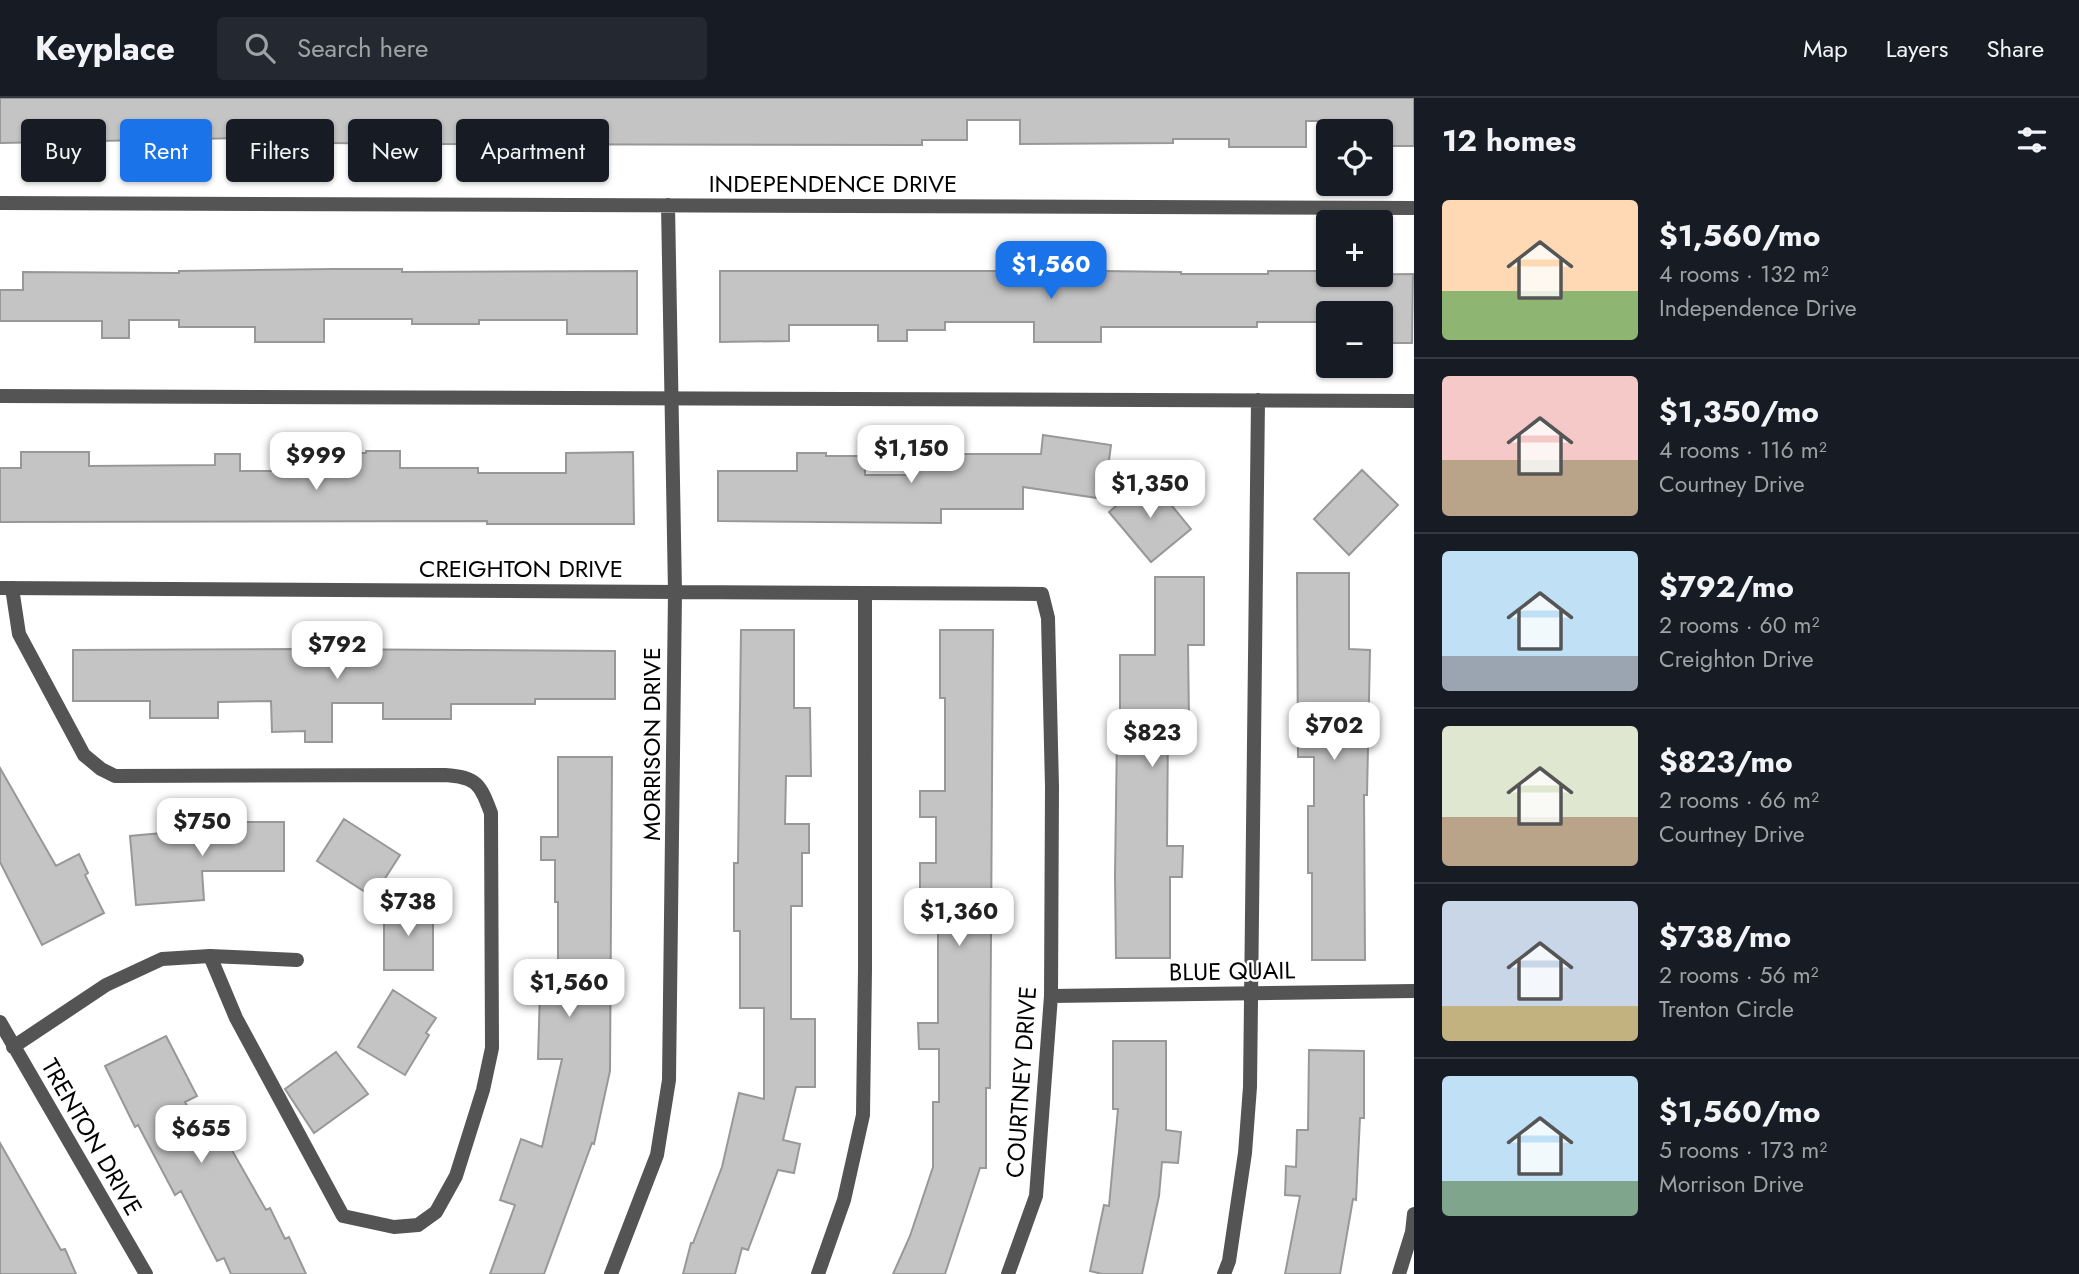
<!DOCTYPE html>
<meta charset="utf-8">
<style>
body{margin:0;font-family:Jost,sans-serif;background:#242831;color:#f1f3f6;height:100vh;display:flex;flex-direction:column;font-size:26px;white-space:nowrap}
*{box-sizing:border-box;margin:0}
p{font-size:23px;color:#9ea1a6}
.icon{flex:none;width:38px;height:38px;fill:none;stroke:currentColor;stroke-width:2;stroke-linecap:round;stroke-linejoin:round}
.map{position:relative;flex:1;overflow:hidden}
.details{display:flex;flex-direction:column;background:#171b24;width:665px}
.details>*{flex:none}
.top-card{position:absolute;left:21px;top:21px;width:665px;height:63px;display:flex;gap:14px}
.fabs{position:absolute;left:1316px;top:21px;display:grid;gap:14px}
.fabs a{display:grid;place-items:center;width:77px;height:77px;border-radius:7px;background:#171b24;box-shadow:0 2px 5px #0004;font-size:35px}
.price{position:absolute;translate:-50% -60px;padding:0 16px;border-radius:14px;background:#fff;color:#222;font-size:23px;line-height:46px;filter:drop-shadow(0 2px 4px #0008)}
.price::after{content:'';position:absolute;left:50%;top:42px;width:21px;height:16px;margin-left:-10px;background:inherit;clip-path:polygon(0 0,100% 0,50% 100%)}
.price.current{background:#1a73e8;color:#fff}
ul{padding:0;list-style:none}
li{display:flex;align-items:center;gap:21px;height:175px;padding:0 28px}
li+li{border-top:2px solid #363941}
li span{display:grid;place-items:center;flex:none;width:196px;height:140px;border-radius:7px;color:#555}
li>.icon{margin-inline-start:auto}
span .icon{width:84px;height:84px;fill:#fffc;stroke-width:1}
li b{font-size:30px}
h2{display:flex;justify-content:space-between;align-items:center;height:84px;padding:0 28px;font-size:30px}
.pill{padding:0 24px;border-radius:7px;background:#171b24;box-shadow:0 2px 5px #0004;font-size:24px;line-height:63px}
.pill.current{background:#1a73e8;color:#fff}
header{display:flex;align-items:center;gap:42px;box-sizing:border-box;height:98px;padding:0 35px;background:#171b24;border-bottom:2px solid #363941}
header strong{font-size:33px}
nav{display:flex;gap:38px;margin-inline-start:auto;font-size:24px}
.search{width:490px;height:63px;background:#242831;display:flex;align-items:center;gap:18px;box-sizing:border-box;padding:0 24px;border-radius:7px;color:#9ea1a6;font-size:26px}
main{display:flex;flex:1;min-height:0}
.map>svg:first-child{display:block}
.building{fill:#c4c4c4;stroke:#989898;stroke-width:2}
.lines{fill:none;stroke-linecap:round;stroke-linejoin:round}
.service{stroke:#545454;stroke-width:14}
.minor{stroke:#545454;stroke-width:14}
.labels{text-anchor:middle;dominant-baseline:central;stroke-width:5;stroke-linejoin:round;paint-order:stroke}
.street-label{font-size:24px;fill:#000;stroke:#fff}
</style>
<header>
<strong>Keyplace</strong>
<div class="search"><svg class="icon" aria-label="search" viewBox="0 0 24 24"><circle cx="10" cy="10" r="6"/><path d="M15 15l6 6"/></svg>Search here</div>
<nav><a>Map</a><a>Layers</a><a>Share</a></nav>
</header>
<main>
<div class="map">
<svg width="1414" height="1176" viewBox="0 0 1414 1176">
<rect width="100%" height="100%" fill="#fff"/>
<path class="building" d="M 0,0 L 1414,0 L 1414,48 L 1381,48 L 1381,33 L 1358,33 L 1358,23 L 1306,23 L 1306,49 L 1229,49 L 1229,41 L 1173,41 L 1173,45 L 1020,46 L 1020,22 L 967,22 L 967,42 L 922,42 L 922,47 L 421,46 L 242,44 L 242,40 L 0,45 Z
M 333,171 L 402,171 L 402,174 L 637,173 L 637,236 L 567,236 L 567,222 L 479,222 L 479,226 L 412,226 L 412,221 L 324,221 L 324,244 L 255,244 L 255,229 L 179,229 L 179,222 L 129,222 L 129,240 L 102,240 L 102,223 L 0,223 L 0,192 L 23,192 L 23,174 L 179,175 L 179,173 Z
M 720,173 L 1101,173 L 1181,174 L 1181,176 L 1268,176 L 1268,173 L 1328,173 L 1328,177 L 1413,176 L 1412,245 L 1381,245 L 1381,215 L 1328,215 L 1328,224 L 1257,224 L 1257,229 L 1101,229 L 1101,244 L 1034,244 L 1034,224 L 945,224 L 945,232 L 907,232 L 907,243 L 878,243 L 878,227 L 789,227 L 789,243 L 720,244 Z
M 1043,337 L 1111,347 L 1104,401 L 1023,389 L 1023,411 L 941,411 L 941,425 L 718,423 L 718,373 L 797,373 L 797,355 L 826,355 L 826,358 L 865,358 L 865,377 L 914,377 L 914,356 L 1041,356 Z
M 366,353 L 400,353 L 400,370 L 478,370 L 478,375 L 566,375 L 566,355 L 633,354 L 634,426 L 487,426 L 487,423 L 0,424 L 0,370 L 21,370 L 21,354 L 89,354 L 89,368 L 215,367 L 215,356 L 240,356 L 240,373 L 331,373 L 331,355 L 366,355 Z
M 1362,372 L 1398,407 L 1349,457 L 1314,421 Z
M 1149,380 L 1191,431 L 1151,464 L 1109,414 Z
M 1297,475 L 1349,475 L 1349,551 L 1370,552 L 1367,697 L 1364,697 L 1365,862 L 1312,862 L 1312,775 L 1308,775 L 1308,708 L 1314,708 L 1314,659 L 1298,659 Z
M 1155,479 L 1204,479 L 1204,547 L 1188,547 L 1189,625 L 1168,625 L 1167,748 L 1183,748 L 1182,779 L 1170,779 L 1170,860 L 1116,860 L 1115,778 L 1117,636 L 1120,636 L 1120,557 L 1155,557 Z
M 741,532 L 794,532 L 794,610 L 810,610 L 811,678 L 786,678 L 785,726 L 809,726 L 809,755 L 802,755 L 802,808 L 791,808 L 791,921 L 815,921 L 815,989 L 796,989 L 783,1042 L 800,1046 L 794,1075 L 778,1072 L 748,1152 L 742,1150 L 735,1176 L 683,1176 L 691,1145 L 693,1145 L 722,1069 L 739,995 L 764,1001 L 764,910 L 740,910 L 740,833 L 734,833 L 734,765 L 738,765 Z
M 940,532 L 993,532 L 990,990 L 986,990 L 986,1070 L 980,1070 L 945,1176 L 893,1176 L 910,1138 L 933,1069 L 933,1004 L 939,1004 L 939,951 L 919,951 L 918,925 L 938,925 L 938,835 L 920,835 L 920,765 L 936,765 L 936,719 L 920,719 L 920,693 L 945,693 L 945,600 L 940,600 Z
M 292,551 L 615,553 L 615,601 L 535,601 L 535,606 L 451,606 L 451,621 L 383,621 L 383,605 L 332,605 L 332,644 L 305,644 L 305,633 L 272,634 L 271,603 L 218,604 L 218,620 L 150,620 L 150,603 L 73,603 L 73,552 Z
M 558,659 L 612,659 L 610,973 L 594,1046 L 592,1045 L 544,1176 L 490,1176 L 515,1107 L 500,1102 L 521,1041 L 542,1049 L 562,961 L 538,961 L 540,892 L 558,892 L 558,804 L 555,804 L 555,762 L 541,762 L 541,739 L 558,739 Z
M 0,670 L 56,768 L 79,756 L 88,775 L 85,777 L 104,815 L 42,847 L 0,764 Z
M 344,721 L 400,757 L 373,799 L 317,763 Z
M 217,724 L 284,724 L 284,773 L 202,773 L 204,802 L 136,807 L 130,738 L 217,730 Z
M 384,807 L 433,807 L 433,872 L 384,872 Z
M 393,892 L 436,920 L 426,935 L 429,937 L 405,977 L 358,949 Z
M 166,938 L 197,998 L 185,1004 L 209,1048 L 225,1040 L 266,1112 L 270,1110 L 285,1141 L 289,1139 L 306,1176 L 231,1176 L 224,1160 L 217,1163 L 181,1093 L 175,1097 L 138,1027 L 135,1029 L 105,968 Z
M 1113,943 L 1166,943 L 1166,1032 L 1181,1034 L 1178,1065 L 1162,1064 L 1159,1098 L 1142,1176 L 1102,1176 L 1090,1173 L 1104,1107 L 1109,1108 L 1118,1011 L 1113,1011 Z
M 1309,952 L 1364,953 L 1364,1020 L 1360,1020 L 1356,1102 L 1353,1101 L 1340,1176 L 1285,1176 L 1300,1098 L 1285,1097 L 1286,1068 L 1296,1069 L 1297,1032 L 1308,1032 Z
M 336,954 L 368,996 L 314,1035 L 285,991 Z
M 0,1045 L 61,1152 L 65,1151 L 76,1176 L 0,1176 Z"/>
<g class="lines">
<path class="service" d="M 0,298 L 1414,303
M 12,490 L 19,536 L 84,657 L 101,671 L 115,678 L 445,677 C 477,679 480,686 491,715 L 492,950 L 483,992 L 456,1078 L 436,1114 L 418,1127 L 394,1129 L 343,1118 L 236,920 L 210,858
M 818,1176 L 844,1102 L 863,1017 L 865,872 L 865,495
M 1224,1176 L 1229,1163 L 1245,1055 L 1250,989 L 1258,302"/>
<path class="minor" d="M 0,105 L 1414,110
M 0,490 L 1042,496 L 1048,520 L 1052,689 L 1051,898 L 1036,1098 L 1008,1176
M 1051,898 L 1414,893
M 0,924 L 146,1176
M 13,949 L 106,887 L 162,861 L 210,858 L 297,862
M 611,1176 L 657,1057 L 669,982 L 675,494 L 668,107
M 1399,1176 L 1412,1134 L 1414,1116"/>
</g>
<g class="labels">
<g class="street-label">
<text x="833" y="85">INDEPENDENCE DRIVE</text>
<text x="521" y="470">CREIGHTON DRIVE</text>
<text transform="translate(651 646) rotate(-90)">MORRISON DRIVE</text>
<text transform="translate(1232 873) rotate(-1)">BLUE QUAIL</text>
<text transform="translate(1021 984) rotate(-86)">COURTNEY DRIVE</text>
<text transform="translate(92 1039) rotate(60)">TRENTON DRIVE</text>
</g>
</g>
</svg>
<div class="fabs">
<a><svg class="icon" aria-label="locate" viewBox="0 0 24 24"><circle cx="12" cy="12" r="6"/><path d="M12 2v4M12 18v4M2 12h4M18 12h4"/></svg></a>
<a>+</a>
<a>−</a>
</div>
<b class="price current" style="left:1051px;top:203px">$1,560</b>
<b class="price" style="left:911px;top:387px">$1,150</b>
<b class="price" style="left:316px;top:394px">$999</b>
<b class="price" style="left:1150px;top:422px">$1,350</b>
<b class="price" style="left:337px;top:583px">$792</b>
<b class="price" style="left:1334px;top:664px">$702</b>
<b class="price" style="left:1152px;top:671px">$823</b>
<b class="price" style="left:202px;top:760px">$750</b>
<b class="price" style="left:408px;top:840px">$738</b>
<b class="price" style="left:959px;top:850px">$1,360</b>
<b class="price" style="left:569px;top:921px">$1,560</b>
<b class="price" style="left:201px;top:1067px">$655</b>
<div class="top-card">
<a class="pill">Buy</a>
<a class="pill current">Rent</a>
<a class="pill">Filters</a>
<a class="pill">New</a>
<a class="pill">Apartment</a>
</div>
</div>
<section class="details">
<h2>12 homes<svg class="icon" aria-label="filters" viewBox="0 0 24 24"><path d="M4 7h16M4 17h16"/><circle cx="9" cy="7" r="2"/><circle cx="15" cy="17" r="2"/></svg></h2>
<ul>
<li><span style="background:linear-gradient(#ffd9b3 65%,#8fb573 0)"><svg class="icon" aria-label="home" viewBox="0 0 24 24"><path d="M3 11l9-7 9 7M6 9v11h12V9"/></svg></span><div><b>$1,560/mo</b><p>4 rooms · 132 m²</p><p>Independence Drive</p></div></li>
<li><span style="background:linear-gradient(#f6c9c9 60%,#b9a48a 0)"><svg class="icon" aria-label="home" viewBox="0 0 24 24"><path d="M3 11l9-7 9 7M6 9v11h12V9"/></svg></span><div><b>$1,350/mo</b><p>4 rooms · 116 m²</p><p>Courtney Drive</p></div></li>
<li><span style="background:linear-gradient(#bfe0f5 75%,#9aa5b1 0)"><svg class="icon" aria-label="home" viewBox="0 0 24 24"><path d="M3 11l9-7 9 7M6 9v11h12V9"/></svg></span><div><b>$792/mo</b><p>2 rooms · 60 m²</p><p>Creighton Drive</p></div></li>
<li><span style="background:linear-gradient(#dfe7d0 65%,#b9a48a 0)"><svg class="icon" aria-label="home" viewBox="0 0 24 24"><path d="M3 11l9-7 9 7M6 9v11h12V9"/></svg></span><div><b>$823/mo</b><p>2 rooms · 66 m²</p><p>Courtney Drive</p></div></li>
<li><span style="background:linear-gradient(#c9d6e8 75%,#c2b280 0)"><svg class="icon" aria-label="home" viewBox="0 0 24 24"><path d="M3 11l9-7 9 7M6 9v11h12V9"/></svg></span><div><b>$738/mo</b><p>2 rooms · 56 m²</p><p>Trenton Circle</p></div></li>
<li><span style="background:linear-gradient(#bfe0f5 75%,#7fa58c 0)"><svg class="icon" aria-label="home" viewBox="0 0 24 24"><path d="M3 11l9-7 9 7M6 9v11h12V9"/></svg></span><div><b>$1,560/mo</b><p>5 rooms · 173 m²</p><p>Morrison Drive</p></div></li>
</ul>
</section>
</main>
